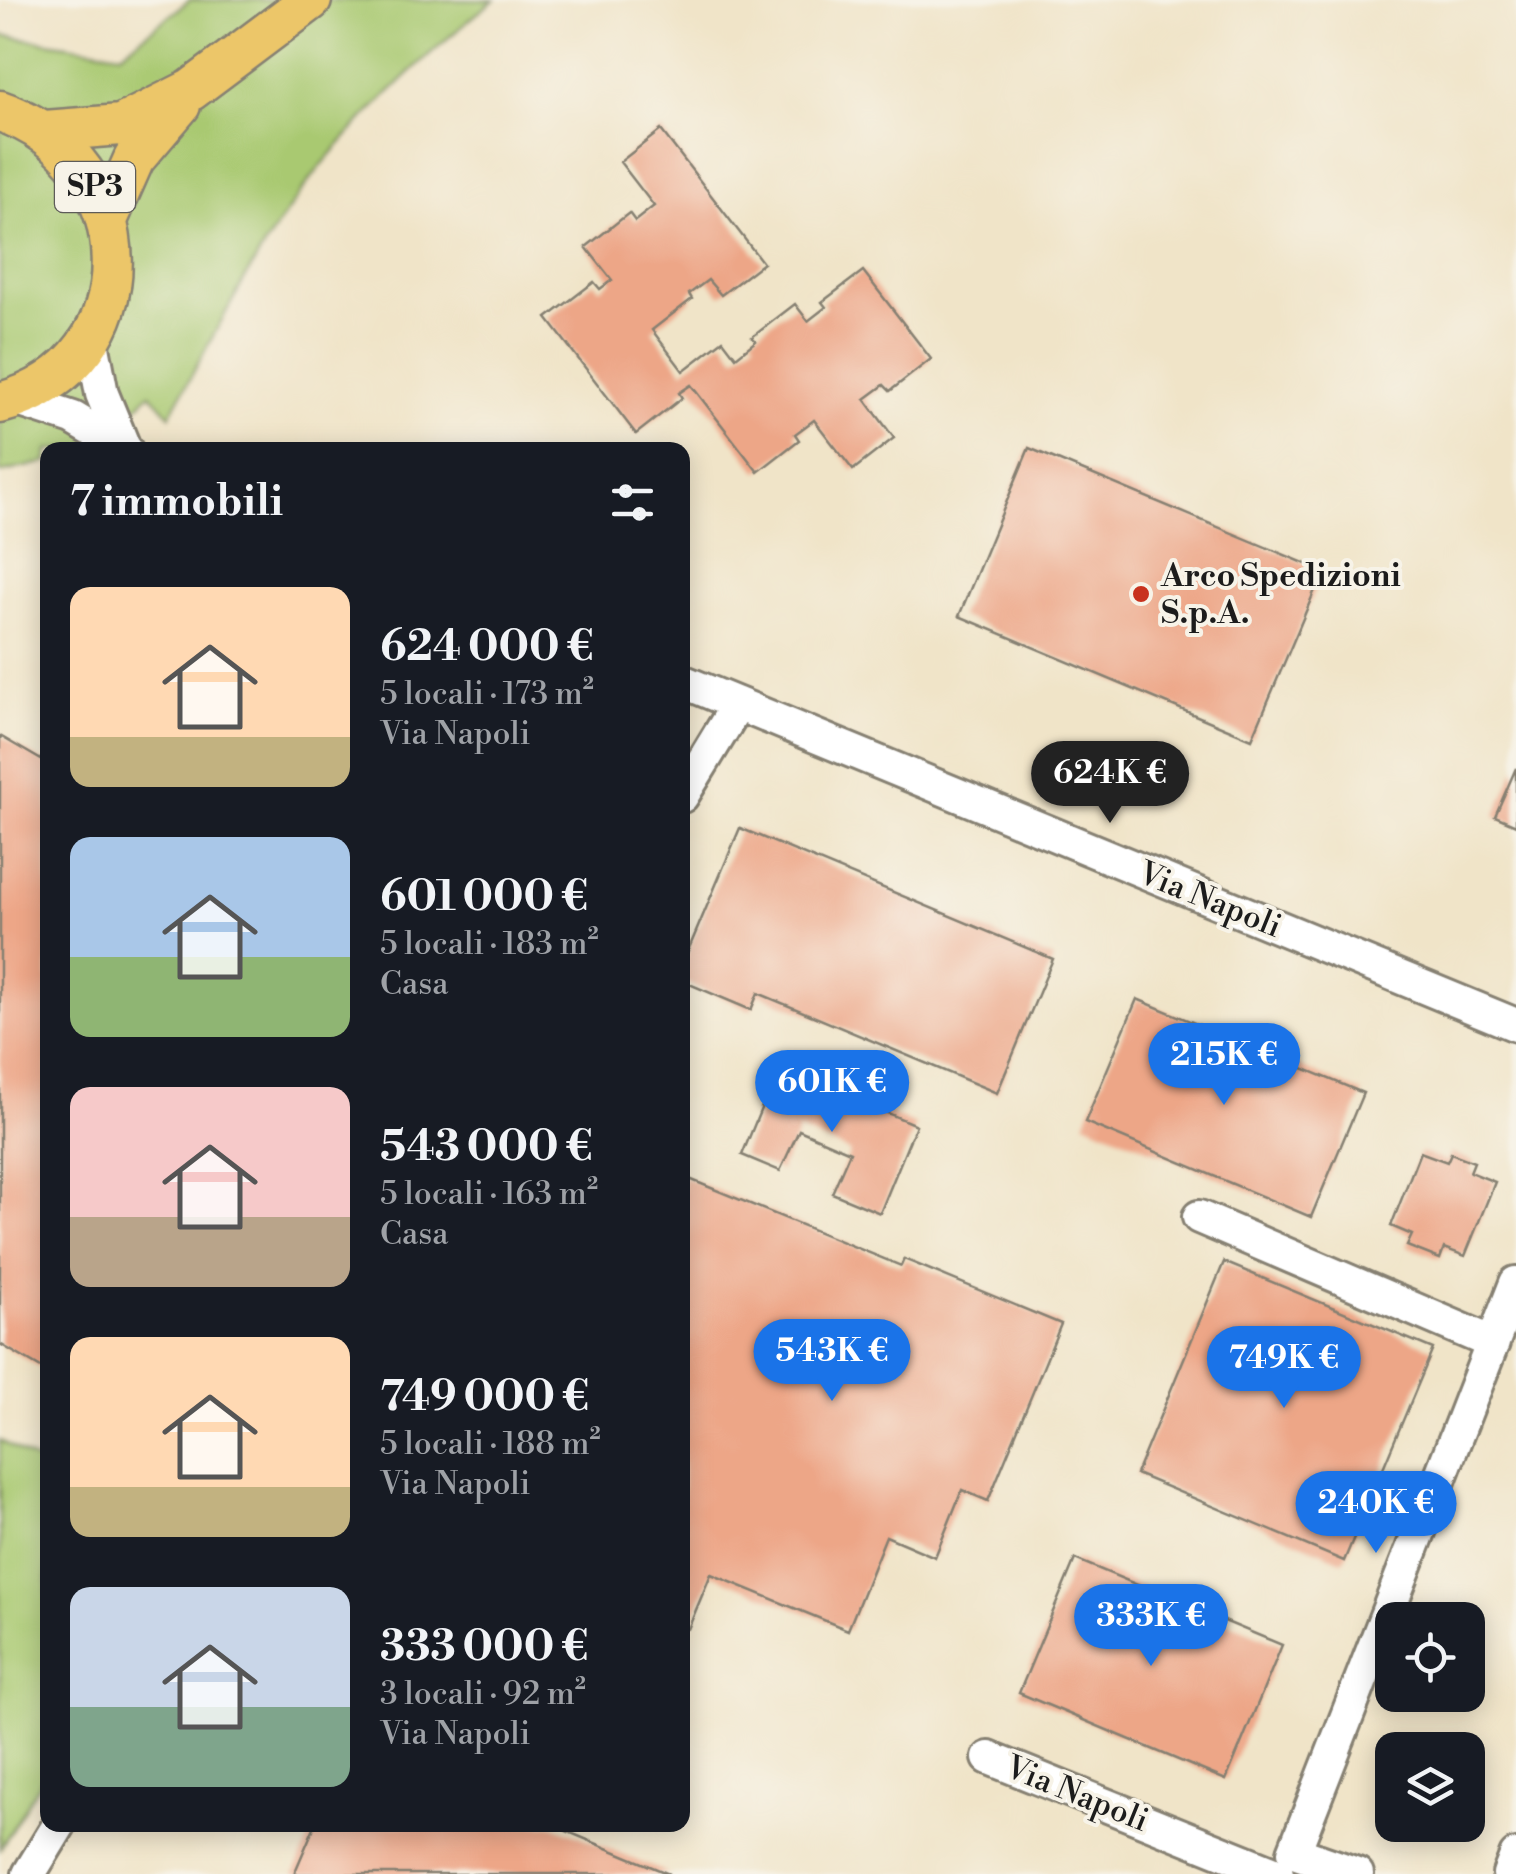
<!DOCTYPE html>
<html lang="it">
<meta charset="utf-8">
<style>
body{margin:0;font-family:"Libre Bodoni",serif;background:#242831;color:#f1f3f6;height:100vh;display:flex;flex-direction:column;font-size:38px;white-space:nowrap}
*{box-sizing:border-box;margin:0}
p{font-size:32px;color:#9ea1a6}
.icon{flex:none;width:55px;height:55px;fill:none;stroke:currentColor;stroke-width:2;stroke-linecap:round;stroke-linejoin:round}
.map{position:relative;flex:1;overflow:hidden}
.side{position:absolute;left:40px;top:442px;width:650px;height:1390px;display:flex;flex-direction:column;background:#171b24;border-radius:20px;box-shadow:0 5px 25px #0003}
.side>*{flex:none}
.buttons{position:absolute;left:1375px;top:1602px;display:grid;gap:20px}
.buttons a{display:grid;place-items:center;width:110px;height:110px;border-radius:20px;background:#171b24;box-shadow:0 5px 25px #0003;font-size:50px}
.price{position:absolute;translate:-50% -85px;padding:0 22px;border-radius:35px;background:#1a73e8;color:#fff;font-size:32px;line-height:65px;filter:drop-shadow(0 2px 5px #0008)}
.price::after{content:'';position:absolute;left:50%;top:60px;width:30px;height:22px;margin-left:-15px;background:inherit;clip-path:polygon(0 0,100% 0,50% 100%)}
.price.on{background:#222;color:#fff}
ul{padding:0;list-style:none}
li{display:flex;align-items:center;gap:30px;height:250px;padding:0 30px}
li span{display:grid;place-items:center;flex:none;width:280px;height:200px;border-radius:20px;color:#555}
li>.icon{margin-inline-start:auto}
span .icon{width:120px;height:120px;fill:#fffc;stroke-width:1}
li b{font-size:42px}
h2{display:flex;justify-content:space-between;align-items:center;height:120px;padding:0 30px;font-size:42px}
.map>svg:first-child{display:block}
.green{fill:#a9c971;stroke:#627246;stroke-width:2.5}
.building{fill:#eda687}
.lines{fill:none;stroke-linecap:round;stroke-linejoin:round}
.minor-casing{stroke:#868072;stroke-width:38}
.major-casing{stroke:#868072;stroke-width:45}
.minor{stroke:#fff;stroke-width:32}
.major{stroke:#ecc669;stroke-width:40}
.poi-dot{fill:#c8321e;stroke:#f7f3e8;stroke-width:4}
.labels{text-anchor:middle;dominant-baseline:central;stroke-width:8;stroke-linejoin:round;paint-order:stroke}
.shield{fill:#f7f3e8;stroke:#5e5c59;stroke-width:2.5}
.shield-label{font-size:30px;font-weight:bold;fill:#1c1c1c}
.poi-label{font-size:32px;font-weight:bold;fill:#1c1c1c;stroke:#f7f3e8;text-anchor:start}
.street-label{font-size:32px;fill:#1c1c1c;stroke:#f7f3e8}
</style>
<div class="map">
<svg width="1516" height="1874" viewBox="0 0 1516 1874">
<rect width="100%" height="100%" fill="#f7f3e8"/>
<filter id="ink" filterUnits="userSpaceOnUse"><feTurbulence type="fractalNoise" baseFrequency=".01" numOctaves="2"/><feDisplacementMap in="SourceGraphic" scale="20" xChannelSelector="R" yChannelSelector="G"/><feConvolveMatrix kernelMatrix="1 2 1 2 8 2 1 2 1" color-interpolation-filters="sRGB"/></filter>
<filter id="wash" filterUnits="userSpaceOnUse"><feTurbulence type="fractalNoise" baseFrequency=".0048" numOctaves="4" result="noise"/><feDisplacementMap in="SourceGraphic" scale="40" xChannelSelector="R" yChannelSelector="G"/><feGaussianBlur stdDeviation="2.25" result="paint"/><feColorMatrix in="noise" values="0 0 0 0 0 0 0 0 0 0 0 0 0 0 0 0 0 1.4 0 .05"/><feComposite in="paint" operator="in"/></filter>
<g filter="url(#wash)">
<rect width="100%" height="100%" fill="#f0e4c8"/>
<path class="green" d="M 190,0 L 494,0 C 433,48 378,100 327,159 C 263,234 218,329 170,415 L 150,393 C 116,428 99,450 48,450 L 47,462 L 0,473 L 0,35 L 121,53 Z
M 0,1440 L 47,1468 L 47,1771 L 0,1849 Z"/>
<g id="blocks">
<path class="building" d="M 661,130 L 763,263 L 721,295 L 708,280 L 689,294 L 692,299 L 652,330 L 683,371 L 723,340 L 736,357 L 756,341 L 752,337 L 795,304 L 808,321 L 826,307 L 822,302 L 863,271 L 931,359 L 890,391 L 884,385 L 865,399 L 894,438 L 853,470 L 814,420 L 795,434 L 799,440 L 758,472 L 691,385 L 679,393 L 682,398 L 636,434 L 547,318 L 594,282 L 600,289 L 612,280 L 586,247 L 629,213 L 635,221 L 654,206 L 620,162 Z
M 1029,448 L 1323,571 L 1252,739 L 959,616 Z
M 0,736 L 48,764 L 48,1372 L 0,1344 Z
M 1516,768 L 1516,825 L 1495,816 Z
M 740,828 L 1053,959 L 997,1093 L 758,993 L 751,1010 L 682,981 L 682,965 Z
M 1137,999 L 1363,1093 L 1311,1217 L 1085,1122 Z
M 778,1067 L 916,1125 L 880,1213 L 832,1193 L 850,1152 L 799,1130 L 780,1171 L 742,1155 Z
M 1420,1152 L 1447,1162 L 1451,1153 L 1474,1162 L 1470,1172 L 1495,1182 L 1465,1256 L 1444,1248 L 1440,1259 L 1407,1246 L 1412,1235 L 1391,1226 Z
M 682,1176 L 901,1266 L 904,1259 L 1061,1324 L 988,1501 L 962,1490 L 935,1557 L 886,1536 L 848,1630 L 711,1574 L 688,1629 L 682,1626 Z
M 1224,1262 L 1433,1349 L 1344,1561 L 1136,1474 Z
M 1075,1559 L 1282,1645 L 1226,1780 L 1019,1693 Z
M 315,1825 L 552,1825 L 669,1874 L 294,1874 Z"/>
</g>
</g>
<g filter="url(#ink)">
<use href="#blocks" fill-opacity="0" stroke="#868072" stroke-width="2.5"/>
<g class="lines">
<defs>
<path id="minor" d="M 91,336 L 102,394 L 125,450
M 15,399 L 73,418 L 126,450
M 682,681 L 1516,1025
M 682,796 L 738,704
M 1199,1217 L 1493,1343
M 989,1758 L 1277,1874
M 29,1874 L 59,1825
M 1357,1874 L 1294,1852 L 1516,1283
M 1509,1874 L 1516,1856"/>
<path id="major" d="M 0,111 C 145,159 153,363 0,403
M 45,131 L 121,125 L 191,90 L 311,0
M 108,218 L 134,159 L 180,105"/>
</defs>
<use href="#minor" class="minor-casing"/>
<use href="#major" class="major-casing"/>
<use href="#minor" class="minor"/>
<use href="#major" class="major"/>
</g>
</g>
<circle class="poi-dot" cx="1141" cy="594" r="10"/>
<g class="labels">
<rect class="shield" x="55" y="162" width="80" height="50" rx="8"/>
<g class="shield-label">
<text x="95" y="187">SP3</text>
</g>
<g class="poi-label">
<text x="1161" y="576">Arco Spedizioni<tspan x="1161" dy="37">S.p.A.</tspan></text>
</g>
<g class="street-label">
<text transform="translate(1210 900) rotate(22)">Via Napoli</text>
<text transform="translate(1077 1794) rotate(22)">Via Napoli</text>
</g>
</g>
</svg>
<div class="buttons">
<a><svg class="icon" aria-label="locate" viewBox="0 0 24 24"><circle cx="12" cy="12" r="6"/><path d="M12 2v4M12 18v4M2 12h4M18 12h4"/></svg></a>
<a><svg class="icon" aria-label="layers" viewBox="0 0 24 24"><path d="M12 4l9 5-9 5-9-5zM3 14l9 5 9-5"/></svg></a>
</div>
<b class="price on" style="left:1110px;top:826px">624K €</b>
<b class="price" style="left:1224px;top:1108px">215K €</b>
<b class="price" style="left:832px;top:1135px">601K €</b>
<b class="price" style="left:832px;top:1404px">543K €</b>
<b class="price" style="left:1284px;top:1411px">749K €</b>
<b class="price" style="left:1376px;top:1556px">240K €</b>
<b class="price" style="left:1151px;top:1669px">333K €</b>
<section class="side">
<h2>7 immobili<svg class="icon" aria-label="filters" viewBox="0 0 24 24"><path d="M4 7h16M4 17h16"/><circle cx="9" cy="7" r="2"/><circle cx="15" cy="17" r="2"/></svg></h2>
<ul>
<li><span style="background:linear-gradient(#ffd9b3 75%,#c2b280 0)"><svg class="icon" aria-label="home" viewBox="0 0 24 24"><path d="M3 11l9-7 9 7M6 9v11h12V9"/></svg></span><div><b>624 000 €</b><p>5 locali · 173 m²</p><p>Via Napoli</p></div></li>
<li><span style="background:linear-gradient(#a9c7e8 60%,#8fb573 0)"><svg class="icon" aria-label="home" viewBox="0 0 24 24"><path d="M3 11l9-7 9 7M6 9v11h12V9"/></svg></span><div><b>601 000 €</b><p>5 locali · 183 m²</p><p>Casa</p></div></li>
<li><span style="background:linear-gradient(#f6c9c9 65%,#b9a48a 0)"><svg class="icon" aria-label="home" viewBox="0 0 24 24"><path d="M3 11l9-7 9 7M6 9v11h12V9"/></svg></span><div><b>543 000 €</b><p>5 locali · 163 m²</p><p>Casa</p></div></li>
<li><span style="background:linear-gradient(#ffd9b3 75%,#c2b280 0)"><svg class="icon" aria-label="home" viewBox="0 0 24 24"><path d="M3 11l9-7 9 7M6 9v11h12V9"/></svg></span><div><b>749 000 €</b><p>5 locali · 188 m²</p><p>Via Napoli</p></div></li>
<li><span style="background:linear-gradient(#c9d6e8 60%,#7fa58c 0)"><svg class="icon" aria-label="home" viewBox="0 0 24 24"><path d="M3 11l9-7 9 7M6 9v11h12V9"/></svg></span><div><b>333 000 €</b><p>3 locali · 92 m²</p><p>Via Napoli</p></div></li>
</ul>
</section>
</div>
